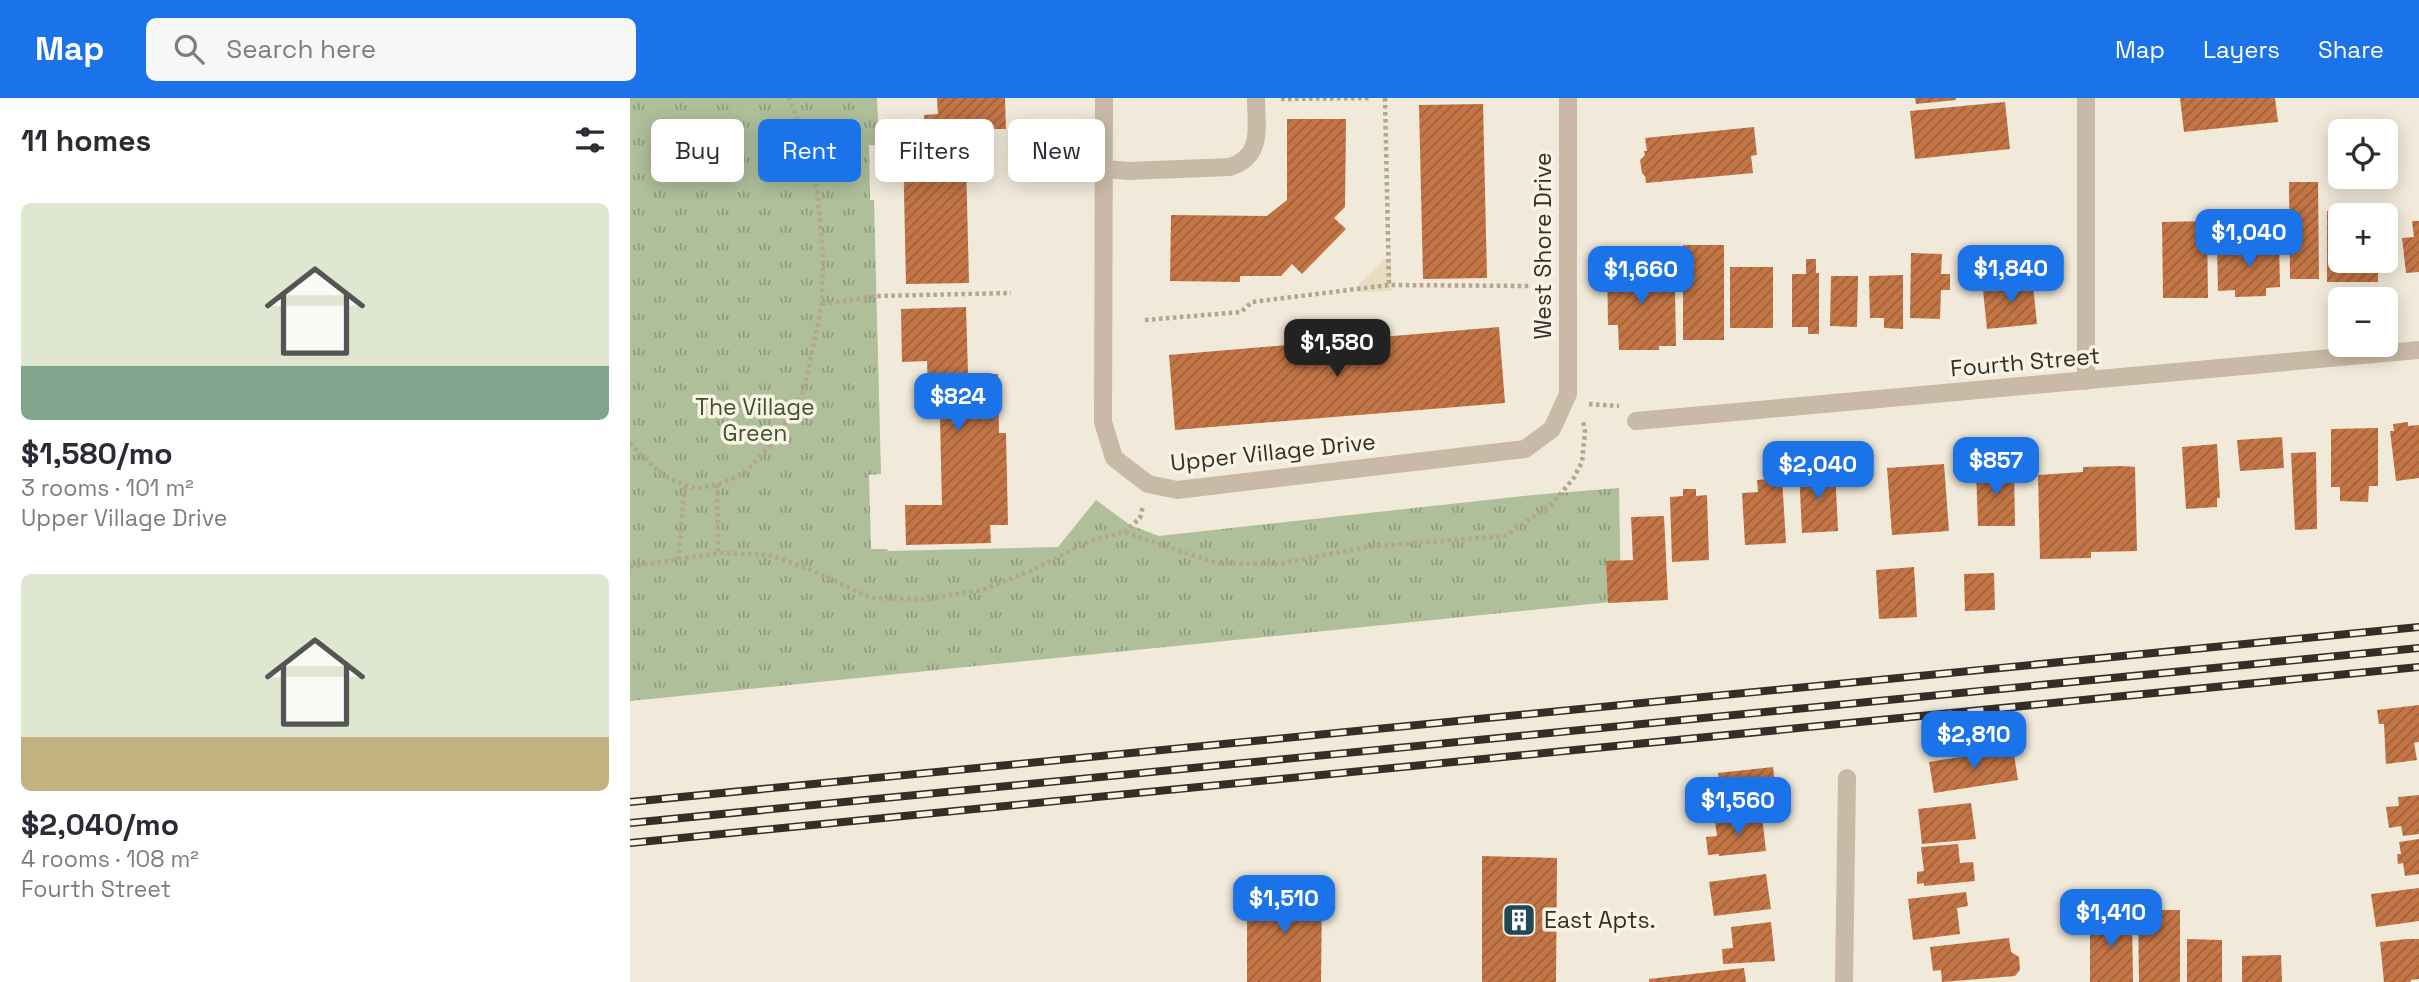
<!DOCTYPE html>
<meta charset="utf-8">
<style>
body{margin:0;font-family:"Space Grotesk",sans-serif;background:#f7f7f7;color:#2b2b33;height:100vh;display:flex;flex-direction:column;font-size:26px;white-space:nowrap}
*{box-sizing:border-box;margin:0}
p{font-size:23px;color:#7c7c81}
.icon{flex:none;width:38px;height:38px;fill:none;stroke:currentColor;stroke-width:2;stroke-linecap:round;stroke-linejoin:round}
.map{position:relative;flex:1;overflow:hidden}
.drawer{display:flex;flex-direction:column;background:#fff;width:630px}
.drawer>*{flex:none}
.top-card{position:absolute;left:21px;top:21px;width:665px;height:63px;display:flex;gap:14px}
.buttons{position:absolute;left:1698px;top:21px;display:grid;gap:14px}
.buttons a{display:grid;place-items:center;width:70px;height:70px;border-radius:10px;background:#fff;box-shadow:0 4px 18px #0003;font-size:35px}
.price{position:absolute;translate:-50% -60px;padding:0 16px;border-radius:14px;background:#1a73e8;color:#fff;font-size:23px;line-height:46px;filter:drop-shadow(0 2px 4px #0008)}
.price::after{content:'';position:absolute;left:50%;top:42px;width:21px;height:16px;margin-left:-10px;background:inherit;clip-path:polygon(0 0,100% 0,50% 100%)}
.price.on{background:#222;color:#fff}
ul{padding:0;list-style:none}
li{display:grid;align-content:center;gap:14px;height:371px;padding:0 21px}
li span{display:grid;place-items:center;height:217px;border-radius:10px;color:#555}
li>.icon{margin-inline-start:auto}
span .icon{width:126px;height:126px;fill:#fffc;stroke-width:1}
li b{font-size:30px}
h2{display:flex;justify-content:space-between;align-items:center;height:84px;padding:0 21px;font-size:30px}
.tag{padding:0 24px;border-radius:10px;background:#fff;box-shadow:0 4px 18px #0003;font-size:24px;line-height:63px}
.tag.on{background:#1a73e8;color:#fff}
header{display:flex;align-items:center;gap:42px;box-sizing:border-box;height:98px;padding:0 35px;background:#1a73e8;color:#fff}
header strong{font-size:33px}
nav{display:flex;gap:38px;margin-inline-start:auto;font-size:24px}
.search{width:490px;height:63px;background:#f7f7f7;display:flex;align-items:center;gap:18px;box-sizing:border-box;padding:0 24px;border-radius:10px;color:#7c7c81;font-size:26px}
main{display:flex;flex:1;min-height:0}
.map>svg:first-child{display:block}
.park{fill:url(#park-tufts)}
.plaza{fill:#e9ddc1}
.building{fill:url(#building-hatch)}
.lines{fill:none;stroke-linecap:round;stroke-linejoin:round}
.path{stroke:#b4a590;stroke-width:4.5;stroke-dasharray:3.5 3.5;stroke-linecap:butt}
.minor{stroke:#c8baa6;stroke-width:18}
.rail-casing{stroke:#352d27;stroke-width:8}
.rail{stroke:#f9f3e6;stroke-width:5;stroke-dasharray:16;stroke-linecap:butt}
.labels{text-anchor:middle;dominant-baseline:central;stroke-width:7;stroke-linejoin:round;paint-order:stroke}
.street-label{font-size:23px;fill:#352d27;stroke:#f9f3e6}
.park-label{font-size:23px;fill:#3e522b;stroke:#f9f3e6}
.poi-label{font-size:23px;fill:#352d27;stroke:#f9f3e6;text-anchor:start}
</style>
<header>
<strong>Map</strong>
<div class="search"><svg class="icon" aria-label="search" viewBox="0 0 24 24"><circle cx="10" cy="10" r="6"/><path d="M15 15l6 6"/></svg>Search here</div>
<nav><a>Map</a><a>Layers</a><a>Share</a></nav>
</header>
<main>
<section class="drawer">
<h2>11 homes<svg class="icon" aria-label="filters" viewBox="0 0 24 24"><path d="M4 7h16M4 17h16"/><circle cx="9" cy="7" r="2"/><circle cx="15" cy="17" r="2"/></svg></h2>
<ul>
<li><span style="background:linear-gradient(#dfe7d0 75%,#7fa58c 0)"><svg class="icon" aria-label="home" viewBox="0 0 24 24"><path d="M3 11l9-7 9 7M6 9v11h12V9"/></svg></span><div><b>$1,580/mo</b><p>3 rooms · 101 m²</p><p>Upper Village Drive</p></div></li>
<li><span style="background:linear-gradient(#dfe7d0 75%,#c2b280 0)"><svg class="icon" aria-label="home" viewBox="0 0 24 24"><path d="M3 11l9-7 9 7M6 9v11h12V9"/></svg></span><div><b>$2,040/mo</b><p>4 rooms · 108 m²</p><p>Fourth Street</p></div></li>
</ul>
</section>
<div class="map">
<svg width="1789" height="884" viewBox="0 0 1789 884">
<defs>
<pattern id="park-tufts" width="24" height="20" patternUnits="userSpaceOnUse" patternTransform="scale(1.75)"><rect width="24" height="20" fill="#aebf9a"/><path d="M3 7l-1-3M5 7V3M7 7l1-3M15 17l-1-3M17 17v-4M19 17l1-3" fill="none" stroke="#8e9c7e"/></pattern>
<pattern id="building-hatch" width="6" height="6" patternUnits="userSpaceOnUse" patternTransform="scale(1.75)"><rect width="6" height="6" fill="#c37545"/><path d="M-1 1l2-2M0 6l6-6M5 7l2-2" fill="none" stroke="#9f603a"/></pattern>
</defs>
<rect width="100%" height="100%" fill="#f1e9d9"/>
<path class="park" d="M 0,0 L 247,0 L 249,47 L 239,47 L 240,102 L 244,102 L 251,376 L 239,377 L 241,451 L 257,451 L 258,453 L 428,449 L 466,402 L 500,427 L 529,438 L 903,397 L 989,390 L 991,503 L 0,603 Z"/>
<path class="plaza" d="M 754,161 L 761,161 L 762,193 L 728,194 L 727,188 Z"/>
<path class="building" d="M 307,0 L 375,0 L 376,31 L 356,31 L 357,63 L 336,64 L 339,185 L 276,186 L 273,46 L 295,46 L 294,17 L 308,16 Z
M 1285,0 L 1326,0 L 1326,2 L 1286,6 Z
M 1550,0 L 1645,0 L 1648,24 L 1554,34 Z
M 1375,4 L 1380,51 L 1285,61 L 1280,13 Z
M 853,6 L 857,180 L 793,181 L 789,7 Z
M 657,21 L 716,21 L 715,109 L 704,120 L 716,131 L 672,176 L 662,166 L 651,178 L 610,178 L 610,184 L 540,183 L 541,117 L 637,118 L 657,102 Z
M 1124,29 L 1127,57 L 1121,58 L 1123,75 L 1016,85 L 1015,78 L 1012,75 L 1010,62 L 1015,57 L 1014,53 L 1017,53 L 1015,40 Z
M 1659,84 L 1688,84 L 1689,181 L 1660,181 Z
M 1697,113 L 1748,114 L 1748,117 L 1710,117 L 1710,163 L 1748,163 L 1748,184 L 1697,184 Z
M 1577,123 L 1578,200 L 1533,200 L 1532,124 Z
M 1782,123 L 1789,123 L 1789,174 L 1776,175 L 1772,140 L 1784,139 Z
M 1649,144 L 1650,189 L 1636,190 L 1636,198 L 1605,199 L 1605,192 L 1588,193 L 1587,150 L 1613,150 L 1613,145 Z
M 1053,147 L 1094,147 L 1094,242 L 1053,242 Z
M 1281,155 L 1312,156 L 1311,176 L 1320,176 L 1320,192 L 1311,192 L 1310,221 L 1280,220 Z
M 1176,161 L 1186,161 L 1186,175 L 1189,175 L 1189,236 L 1178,236 L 1178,229 L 1162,229 L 1162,176 L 1176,176 Z
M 977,164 L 1031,164 L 1032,193 L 1045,193 L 1046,248 L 1029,248 L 1029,252 L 989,252 L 988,227 L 978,227 Z
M 1100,169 L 1143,169 L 1143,230 L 1100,230 Z
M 1273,177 L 1273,231 L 1254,230 L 1254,220 L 1240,220 L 1239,178 Z
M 1201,178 L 1228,178 L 1227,229 L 1200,228 Z
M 1402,178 L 1407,226 L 1357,231 L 1353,192 L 1383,189 L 1382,180 Z
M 336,209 L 338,276 L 368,276 L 369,335 L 376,335 L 378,427 L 360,427 L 361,445 L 276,447 L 275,407 L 312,407 L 310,320 L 299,320 L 297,263 L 272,264 L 271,211 Z
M 869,229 L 875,305 L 545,332 L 539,257 Z
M 1778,324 L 1778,328 L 1789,327 L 1789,380 L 1766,383 L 1760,333 L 1764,333 L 1763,326 Z
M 1748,330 L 1748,388 L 1739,388 L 1738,404 L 1710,403 L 1710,389 L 1701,389 L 1701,331 Z
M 1652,339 L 1654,370 L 1610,373 L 1607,342 Z
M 1587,346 L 1590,400 L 1587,400 L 1587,409 L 1556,411 L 1552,349 Z
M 1686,354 L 1687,431 L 1665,432 L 1661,355 Z
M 1314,366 L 1319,433 L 1262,437 L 1257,370 Z
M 1492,368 L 1505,369 L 1507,453 L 1461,454 L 1461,460 L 1410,461 L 1408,377 L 1453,374 L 1453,369 Z
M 1384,369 L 1385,428 L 1348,428 L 1346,370 Z
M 1205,371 L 1208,433 L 1172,435 L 1169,372 Z
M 1152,380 L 1156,445 L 1115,447 L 1112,395 L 1128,394 L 1127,382 Z
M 1053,391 L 1066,391 L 1066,398 L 1077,397 L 1079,462 L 1042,464 L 1040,399 L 1053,398 Z
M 1034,418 L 1038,502 L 978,505 L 976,463 L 1003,462 L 1001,419 Z
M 1284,469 L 1287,519 L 1249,521 L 1246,472 Z
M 1364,475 L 1365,512 L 1335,513 L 1334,476 Z
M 1789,607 L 1789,644 L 1784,645 L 1787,662 L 1756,666 L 1754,626 L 1749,626 L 1747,612 Z
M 1383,650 L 1388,682 L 1304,695 L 1299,664 Z
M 1143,669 L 1147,704 L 1092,712 L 1088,675 Z
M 1789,697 L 1789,736 L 1773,738 L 1771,728 L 1759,730 L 1756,709 L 1769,708 L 1768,699 Z
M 1341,705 L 1346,741 L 1292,746 L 1288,711 Z
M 1132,718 L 1136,753 L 1089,758 L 1089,756 L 1078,757 L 1076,739 L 1087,738 L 1085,723 Z
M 1789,741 L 1789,776 L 1775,778 L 1773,765 L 1768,766 L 1767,756 L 1771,756 L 1769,744 Z
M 1328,746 L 1330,765 L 1343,764 L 1345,783 L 1294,788 L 1294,785 L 1287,786 L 1287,774 L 1294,773 L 1291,749 Z
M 852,758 L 927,760 L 926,884 L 852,884 Z
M 1136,776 L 1141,811 L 1084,818 L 1079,784 Z
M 617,789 L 692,792 L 691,884 L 617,884 Z
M 1789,790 L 1789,823 L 1746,829 L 1741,796 Z
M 1336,794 L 1338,808 L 1327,810 L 1330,836 L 1283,842 L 1278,801 Z
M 1508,812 L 1550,812 L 1550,884 L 1509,884 Z
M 1502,817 L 1503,884 L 1460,884 L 1460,818 Z
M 1141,824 L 1145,863 L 1093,866 L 1092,851 L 1103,850 L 1101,829 Z
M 1379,840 L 1381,854 L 1389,859 L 1390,872 L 1385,878 L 1312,884 L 1311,872 L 1303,873 L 1300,849 Z
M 1557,841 L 1592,842 L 1592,884 L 1557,884 Z
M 1777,841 L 1789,841 L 1789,881 L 1781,882 L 1781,884 L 1754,884 L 1750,844 Z
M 1651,857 L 1652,884 L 1612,884 L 1612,858 Z
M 1114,870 L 1116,884 L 1019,884 L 1019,881 Z"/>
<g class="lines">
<path class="path" d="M 755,0 L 759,187
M 651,1 L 742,0
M 192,206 L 247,198 L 381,195
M 515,222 L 611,214 L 622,204 L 759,187 L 900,188
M 959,306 L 989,308
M 0,345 L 24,370 L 42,382 L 67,391 L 93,385 L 115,374 L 145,343 L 174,293 L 192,206 L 193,157 L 187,92 L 172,31 L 159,0
M 87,387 L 88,455
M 494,434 L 510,420 L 513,408
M 48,462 L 55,386
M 0,469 L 88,455 L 140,457 L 179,471 L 241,500 L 298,501 L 352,492 L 400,473 L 460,443 L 494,434 L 586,465 L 648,466 L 737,449 L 875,438 L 921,407 L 943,381 L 952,364 L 955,334 L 953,323"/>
<path class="minor" d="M 474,0 L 473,324 L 484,360 L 518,386 L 547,392 L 895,351 L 922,331 L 938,296 L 938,0
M 475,71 L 498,73 L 600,69 C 634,58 626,29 626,0
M 1456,283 L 1456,0
M 1006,323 L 1789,252
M 1214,884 L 1217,680"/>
<defs>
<path id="rail" d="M 0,704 L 1789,529
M 0,725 L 1789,550
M 0,745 L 1789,569"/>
</defs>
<use href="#rail" class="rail-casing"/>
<use href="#rail" class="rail"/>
</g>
<defs>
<symbol id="building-square" viewBox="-11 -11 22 22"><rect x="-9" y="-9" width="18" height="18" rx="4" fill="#1d4a55" stroke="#f9f3e6"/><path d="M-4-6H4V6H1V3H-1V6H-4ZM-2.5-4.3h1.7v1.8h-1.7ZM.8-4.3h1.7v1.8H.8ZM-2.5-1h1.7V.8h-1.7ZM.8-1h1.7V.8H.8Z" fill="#fff"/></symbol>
</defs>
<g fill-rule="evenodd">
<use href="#building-square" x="870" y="803" width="38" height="38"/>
</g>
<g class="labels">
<g class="street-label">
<text transform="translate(913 148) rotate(-90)">West Shore Drive</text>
<text transform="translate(1395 264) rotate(-5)">Fourth Street</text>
<text transform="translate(643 354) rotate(-6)">Upper Village Drive</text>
</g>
<g class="park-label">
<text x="125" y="309">The Village<tspan x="125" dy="26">Green</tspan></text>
</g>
<g class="poi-label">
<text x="914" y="822">East Apts.</text>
</g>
</g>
</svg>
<div class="buttons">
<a><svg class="icon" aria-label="locate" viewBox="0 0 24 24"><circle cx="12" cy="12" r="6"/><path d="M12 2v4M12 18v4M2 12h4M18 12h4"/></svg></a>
<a>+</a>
<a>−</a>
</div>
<b class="price" style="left:1619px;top:171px">$1,040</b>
<b class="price" style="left:1381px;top:207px">$1,840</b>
<b class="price" style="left:1011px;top:208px">$1,660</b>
<b class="price on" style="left:707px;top:281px">$1,580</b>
<b class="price" style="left:328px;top:335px">$824</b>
<b class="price" style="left:1366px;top:399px">$857</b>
<b class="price" style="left:1188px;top:403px">$2,040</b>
<b class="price" style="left:1344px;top:673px">$2,810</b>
<b class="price" style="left:1108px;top:739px">$1,560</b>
<b class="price" style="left:654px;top:837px">$1,510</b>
<b class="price" style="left:1481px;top:851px">$1,410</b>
<div class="top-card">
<a class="tag">Buy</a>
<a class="tag on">Rent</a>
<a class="tag">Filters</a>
<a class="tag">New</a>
</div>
</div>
</main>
